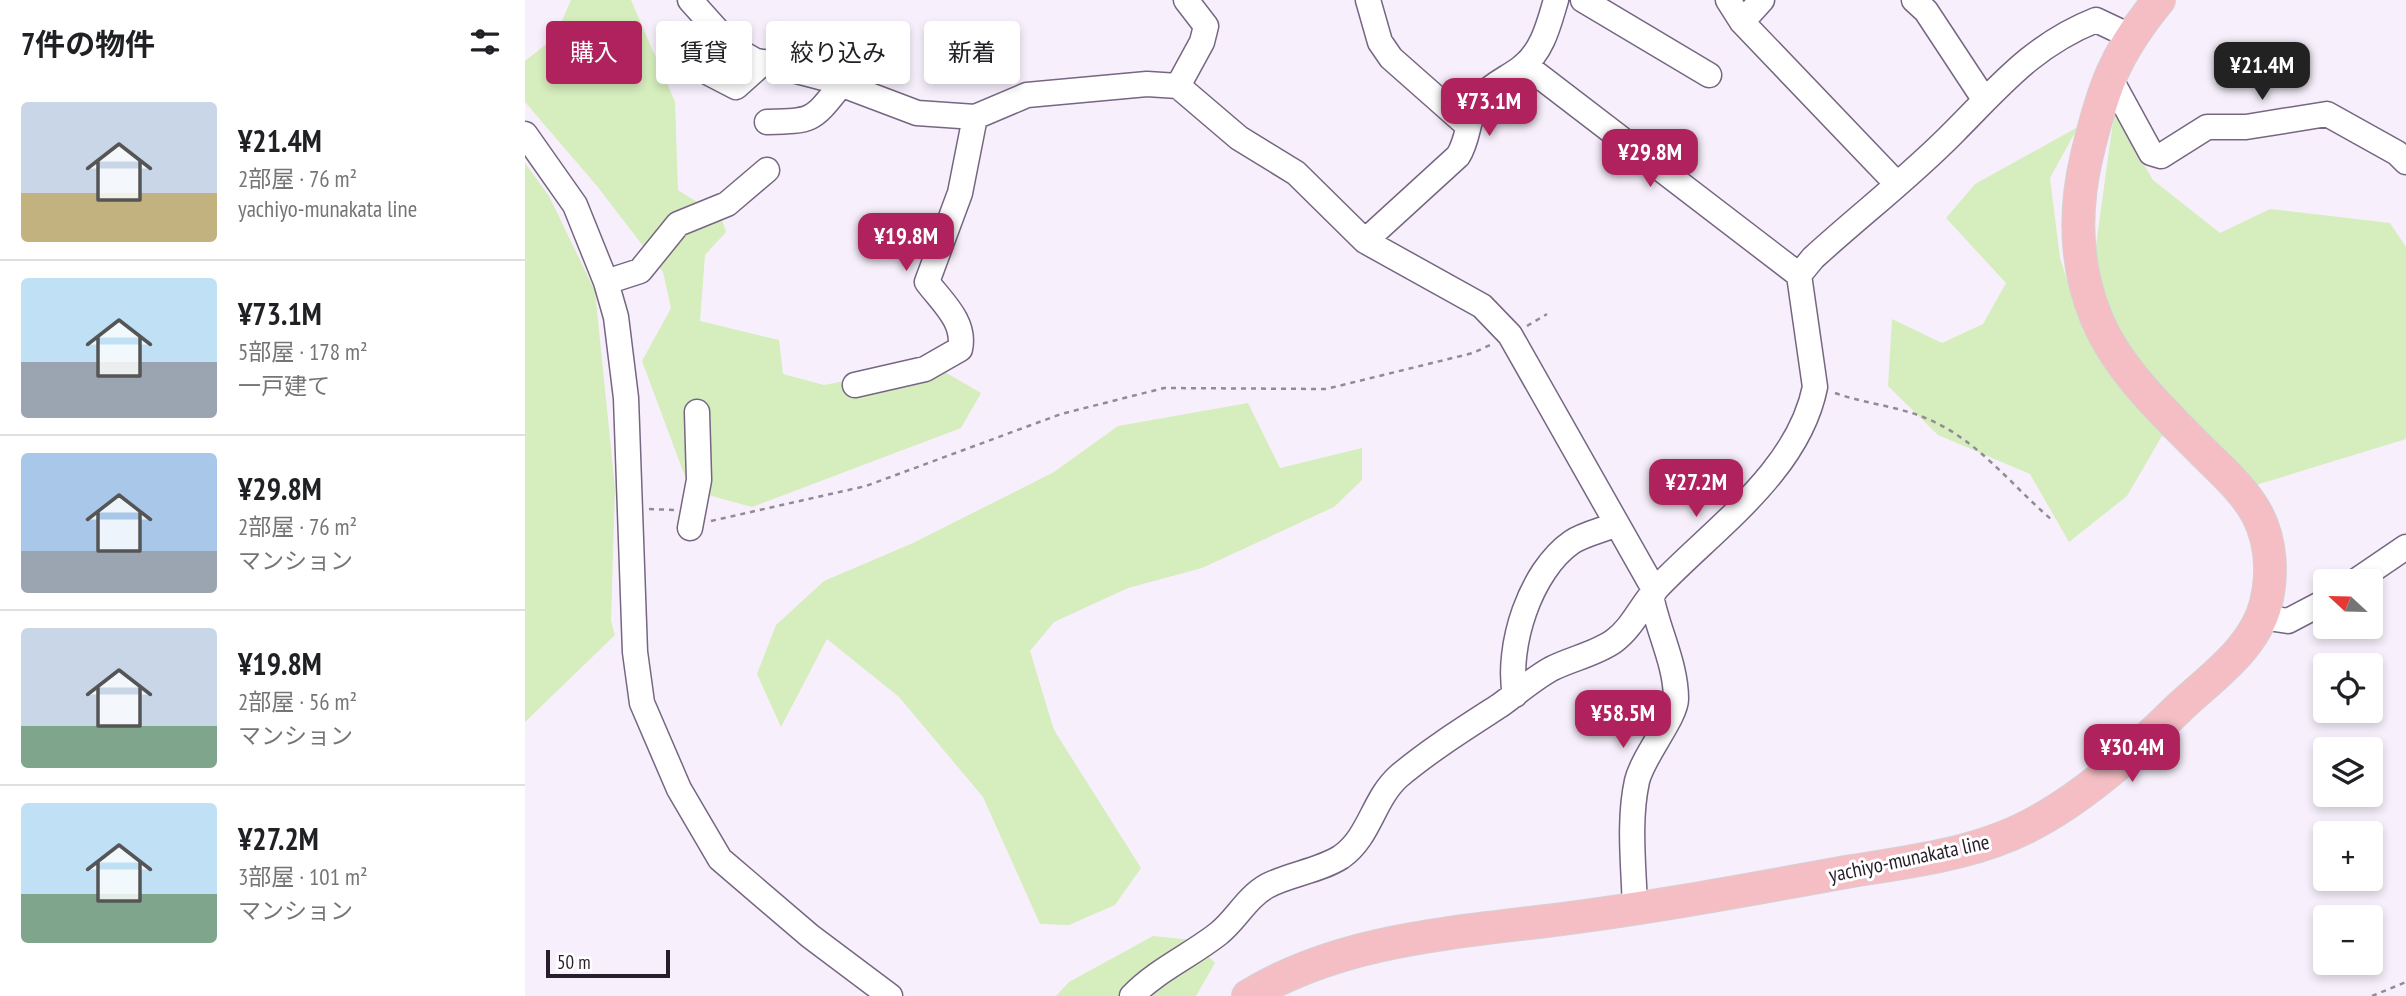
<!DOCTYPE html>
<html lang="ja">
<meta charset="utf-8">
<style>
body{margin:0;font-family:"PT Sans Narrow","Noto Sans JP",sans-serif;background:#f6f6f6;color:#202124;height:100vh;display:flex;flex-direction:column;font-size:26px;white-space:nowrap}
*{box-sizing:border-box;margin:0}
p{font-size:23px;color:#757577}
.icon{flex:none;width:38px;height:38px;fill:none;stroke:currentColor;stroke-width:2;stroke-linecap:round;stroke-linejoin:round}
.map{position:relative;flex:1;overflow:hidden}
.details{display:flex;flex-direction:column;background:#fff;width:525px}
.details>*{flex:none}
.top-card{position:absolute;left:21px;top:21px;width:665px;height:63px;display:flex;gap:14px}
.needle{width:46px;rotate:292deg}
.controls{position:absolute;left:1788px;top:569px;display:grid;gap:14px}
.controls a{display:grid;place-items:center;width:70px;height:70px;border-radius:7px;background:#fff;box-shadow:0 4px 10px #0003;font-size:35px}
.scale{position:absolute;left:21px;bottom:18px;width:124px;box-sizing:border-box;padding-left:7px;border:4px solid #261f2a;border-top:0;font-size:19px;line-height:24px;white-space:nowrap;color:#261f2a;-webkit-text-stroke:5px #fff;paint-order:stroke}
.price{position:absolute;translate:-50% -60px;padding:0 16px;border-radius:14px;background:#af225d;color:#fff;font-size:23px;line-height:46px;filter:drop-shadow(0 2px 4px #0008)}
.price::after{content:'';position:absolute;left:50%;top:42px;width:21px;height:16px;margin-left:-10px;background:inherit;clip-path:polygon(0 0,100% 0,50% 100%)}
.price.active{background:#222;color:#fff}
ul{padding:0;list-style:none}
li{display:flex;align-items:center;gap:21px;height:175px;padding:0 21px}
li+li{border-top:2px solid #e0e0e0}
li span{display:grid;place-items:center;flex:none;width:196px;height:140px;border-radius:7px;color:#555}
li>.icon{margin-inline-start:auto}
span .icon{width:84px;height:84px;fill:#fffc;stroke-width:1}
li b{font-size:30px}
h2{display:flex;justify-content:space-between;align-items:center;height:84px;padding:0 21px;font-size:30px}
.pill{padding:0 24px;border-radius:7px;background:#fff;box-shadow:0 4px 10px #0003;font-size:24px;line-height:63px}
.pill.active{background:#af225d;color:#fff}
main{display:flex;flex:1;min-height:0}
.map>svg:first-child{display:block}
.green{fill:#d6edbd}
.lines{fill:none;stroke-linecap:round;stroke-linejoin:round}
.minor-casing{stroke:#766682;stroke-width:27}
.major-casing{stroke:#d4d2d4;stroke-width:34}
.path{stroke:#928b97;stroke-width:2.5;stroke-dasharray:5 5;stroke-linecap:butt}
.minor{stroke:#fff;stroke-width:24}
.major{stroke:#f4bec4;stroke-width:32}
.labels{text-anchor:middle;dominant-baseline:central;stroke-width:6;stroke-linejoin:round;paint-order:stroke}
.street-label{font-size:21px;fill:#261f2a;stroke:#fff}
</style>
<main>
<section class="details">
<h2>7件の物件<svg class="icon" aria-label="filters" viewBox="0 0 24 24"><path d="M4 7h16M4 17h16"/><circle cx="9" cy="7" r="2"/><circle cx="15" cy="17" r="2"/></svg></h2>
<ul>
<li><span style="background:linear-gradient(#c9d6e8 65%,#c2b280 0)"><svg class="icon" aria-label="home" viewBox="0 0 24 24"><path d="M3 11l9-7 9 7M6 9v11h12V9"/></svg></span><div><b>¥21.4M</b><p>2部屋 · 76 m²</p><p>yachiyo-munakata line</p></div></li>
<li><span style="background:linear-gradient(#bfe0f5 60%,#9aa5b1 0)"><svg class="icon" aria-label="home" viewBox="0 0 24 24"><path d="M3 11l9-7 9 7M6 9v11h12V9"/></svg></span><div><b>¥73.1M</b><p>5部屋 · 178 m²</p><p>一戸建て</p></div></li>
<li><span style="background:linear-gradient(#a9c7e8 70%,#9aa5b1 0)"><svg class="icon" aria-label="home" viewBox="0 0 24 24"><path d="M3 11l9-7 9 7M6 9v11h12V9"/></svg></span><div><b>¥29.8M</b><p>2部屋 · 76 m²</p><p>マンション</p></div></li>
<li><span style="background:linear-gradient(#c9d6e8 70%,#7fa58c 0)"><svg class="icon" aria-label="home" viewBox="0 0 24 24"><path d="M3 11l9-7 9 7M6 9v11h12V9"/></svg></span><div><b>¥19.8M</b><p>2部屋 · 56 m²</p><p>マンション</p></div></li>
<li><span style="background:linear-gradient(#bfe0f5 65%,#7fa58c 0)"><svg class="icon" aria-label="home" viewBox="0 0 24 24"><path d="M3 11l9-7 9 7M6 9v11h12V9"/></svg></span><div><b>¥27.2M</b><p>3部屋 · 101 m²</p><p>マンション</p></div></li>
</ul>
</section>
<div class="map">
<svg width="1881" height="996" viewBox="0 0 1881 996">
<rect width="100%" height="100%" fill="#f7f0fc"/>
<path class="green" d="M 46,0 L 106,0 L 150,102 L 153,190 L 196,217 L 201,232 L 180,255 L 175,321 L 254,340 L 258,374 L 299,385 L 406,364 L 456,393 L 436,428 L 227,507 L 165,490 L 117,361 L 146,308 L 138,272 L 72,186 L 0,102 L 0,61 L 30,37 Z
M 1589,114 L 1628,180 L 1695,233 L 1745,209 L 1865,223 L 1881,247 L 1881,439 L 1731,485 L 1637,436 L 1602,496 L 1544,542 L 1505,474 L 1413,435 L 1363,386 L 1367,319 L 1417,343 L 1458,324 L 1481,283 L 1421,218 L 1450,184 L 1553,127 L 1525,178 L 1535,258 L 1559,333 Z
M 0,163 L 24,196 L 70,291 L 90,488 L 86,621 L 90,635 L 0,722 Z
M 723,403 L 755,468 L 837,448 L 837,480 L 809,507 L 677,568 L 603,588 L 529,622 L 505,651 L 529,730 L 616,868 L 590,905 L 544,925 L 515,924 L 458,797 L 374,697 L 302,639 L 256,727 L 232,674 L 251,625 L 299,581 L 388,543 L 529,472 L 593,426 Z
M 628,936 L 668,940 L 690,963 L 671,996 L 531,996 L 544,982 Z"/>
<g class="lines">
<defs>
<path id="minor" d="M 165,0 L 208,48 L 229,60 L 302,79 L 392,113 L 450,117 L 502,95 L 622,84 L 653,86 L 714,138 L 771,173 L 840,241 L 957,306 L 985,335 L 1130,591
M 843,0 L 855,42 L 866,58 L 943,126
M 1058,0 L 1184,75
M 1203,0 L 1217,22 L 1372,184
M 1389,0 L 1401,11 L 1459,99
M 1217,22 L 1237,0
M 1000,65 L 1274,275
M 184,73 L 211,87 L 239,62
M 1584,76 L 1626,153 L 1636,156 L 1682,127 L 1721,127 L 1802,114 L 1872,153 L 1881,162
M 302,79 L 320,48
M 653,86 L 677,42 L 681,26 L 661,0
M 242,122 C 288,121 287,121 315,86
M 0,134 L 50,205 L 81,282 L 91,317 L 101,398 L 110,652 L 117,703 L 154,789 L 195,859 L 285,936 L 365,996
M 840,241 L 933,156 C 945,138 942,112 957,96 C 967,84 985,77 997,67 C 1018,51 1024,23 1031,0
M 81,282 L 115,271 L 153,224 L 202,204 L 242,170
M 330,385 L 400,369 L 435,349 C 441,322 417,302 402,282 L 435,193 L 450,117
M 165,528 L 174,480 L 172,412
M 1831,581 L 1881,547
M 1736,617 L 1763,621 L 1801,601
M 990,695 C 981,647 1005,571 1047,542 C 1059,534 1078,530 1092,524
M 1110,910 C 1109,868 1103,822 1112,781 C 1118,756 1151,717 1151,699 C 1151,663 1132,629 1126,595
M 607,996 C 632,970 665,956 693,934 C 711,920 721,898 742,886 C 765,874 794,871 816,857 C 845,837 848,799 874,776 C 905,750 940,728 974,706 C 991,694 1008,679 1026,669 C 1045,659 1071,654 1089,641 C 1108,627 1116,605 1132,588 C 1188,529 1273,472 1290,387 L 1274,275 L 1288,258 C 1335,215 1385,177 1429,132 C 1475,86 1508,45 1571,20 L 1605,36"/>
<path id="major" d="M 723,996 C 810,943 913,934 1013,922 C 1113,910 1211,892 1310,874 C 1378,862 1452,856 1513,821 C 1564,793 1613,748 1655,707 C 1687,677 1730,648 1741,603 C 1748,573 1746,541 1732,514 C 1719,490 1697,471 1678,452 C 1639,413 1592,369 1571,317 C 1550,265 1549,209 1562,155 C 1578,88 1589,55 1634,0"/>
</defs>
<use href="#minor" class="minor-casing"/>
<use href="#major" class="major-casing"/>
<path class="path" d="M 1002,326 L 1022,314
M 1310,393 C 1341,404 1373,406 1403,419 C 1454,441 1486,485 1527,520
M 124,509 L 149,510
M 186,521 L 341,486 L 536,414 L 639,388 L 801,389 L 948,353 L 965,345
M 1847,996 L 1881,982"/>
<use href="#minor" class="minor"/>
<use href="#major" class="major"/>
</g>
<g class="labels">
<g class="street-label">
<text transform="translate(1384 858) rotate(-12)">yachiyo-munakata line</text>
</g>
</g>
</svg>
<div class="controls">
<a><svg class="needle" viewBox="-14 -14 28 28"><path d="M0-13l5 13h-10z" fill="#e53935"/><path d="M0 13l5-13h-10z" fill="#757577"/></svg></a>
<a><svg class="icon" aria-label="locate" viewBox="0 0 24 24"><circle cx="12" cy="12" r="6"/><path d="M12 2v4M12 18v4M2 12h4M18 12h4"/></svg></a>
<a><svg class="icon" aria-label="layers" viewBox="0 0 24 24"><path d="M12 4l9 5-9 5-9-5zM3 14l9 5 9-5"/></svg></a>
<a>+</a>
<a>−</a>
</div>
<div class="scale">50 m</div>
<b class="price active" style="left:1737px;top:102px">¥21.4M</b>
<b class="price" style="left:964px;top:138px">¥73.1M</b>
<b class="price" style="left:1125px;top:189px">¥29.8M</b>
<b class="price" style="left:381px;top:273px">¥19.8M</b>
<b class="price" style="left:1171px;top:519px">¥27.2M</b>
<b class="price" style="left:1098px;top:750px">¥58.5M</b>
<b class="price" style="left:1607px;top:784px">¥30.4M</b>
<div class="top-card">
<a class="pill active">購入</a>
<a class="pill">賃貸</a>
<a class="pill">絞り込み</a>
<a class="pill">新着</a>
</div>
</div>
</main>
